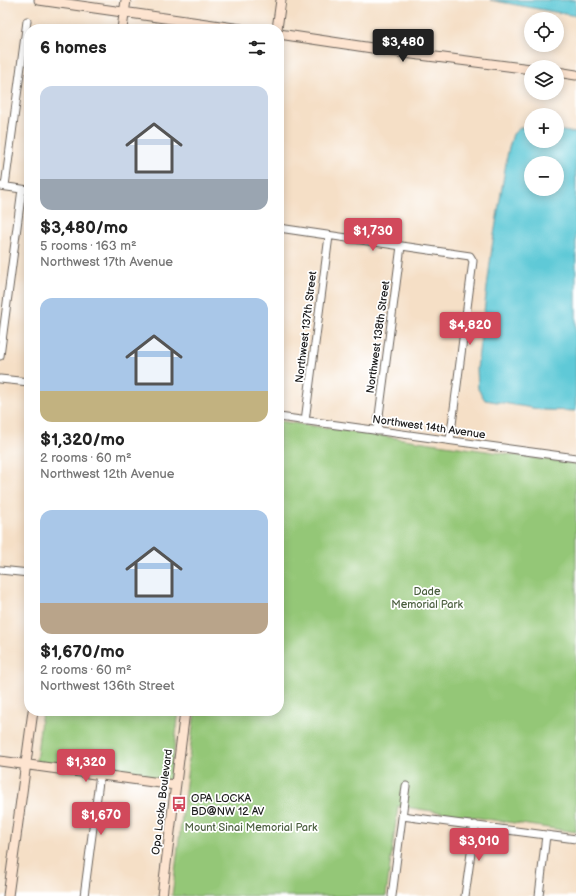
<!DOCTYPE html>
<meta charset="utf-8">
<style>
body{margin:0;font-family:"Balsamiq Sans",sans-serif;background:#f6f6f6;color:#222;height:100vh;display:flex;flex-direction:column;font-size:15px;white-space:nowrap}
*{box-sizing:border-box;margin:0}
p{font-size:13px;color:#767676}
.icon{flex:none;width:22px;height:22px;fill:none;stroke:currentColor;stroke-width:2;stroke-linecap:round;stroke-linejoin:round}
.map{position:relative;flex:1;overflow:hidden}
.sheet{position:absolute;left:24px;top:24px;width:260px;height:692px;display:flex;flex-direction:column;background:#fff;border-radius:16px;box-shadow:0 2px 10px #0003}
.sheet>*{flex:none}
.tools{position:absolute;left:524px;top:12px;display:grid;gap:8px}
.tools a{display:grid;place-items:center;width:40px;height:40px;border-radius:50%;background:#fff;box-shadow:0 2px 10px #0003;font-size:20px}
.price{position:absolute;translate:-50% -34px;padding:0 9px;border-radius:4px;background:#d1495b;color:#fff;font-size:13px;line-height:26px;filter:drop-shadow(0 1px 2px #0008)}
.price::after{content:'';position:absolute;left:50%;top:24px;width:12px;height:9px;margin-left:-6px;background:inherit;clip-path:polygon(0 0,100% 0,50% 100%)}
.price.selected{background:#222;color:#fff}
ul{padding:0;list-style:none}
li{display:grid;align-content:center;gap:8px;height:212px;padding:0 16px}
li span{display:grid;place-items:center;height:124px;border-radius:12px;color:#555}
li>.icon{margin-inline-start:auto}
span .icon{width:72px;height:72px;fill:#fffc;stroke-width:1}
li b{font-size:17px}
h2{display:flex;justify-content:space-between;align-items:center;height:48px;padding:0 16px;font-size:17px}
.map>svg:first-child{display:block}
.green{fill:#94c777;stroke:#58724a}
.water{fill:#5ec9d7;stroke:#3d727a;fill-rule:evenodd}
.lines{fill:none;stroke-linecap:round;stroke-linejoin:round}
.street-casing{stroke:#686058;stroke-width:9}
.secondary-casing{stroke:#686058;stroke-width:11}
.street{stroke:#fff;stroke-width:7}
.secondary{stroke:#fde4d0;stroke-width:9}
.labels{text-anchor:middle;dominant-baseline:central;stroke-width:3.5;stroke-linejoin:round;paint-order:stroke}
.street-label{font-size:11px;fill:#1c1c1c;stroke:#fff}
.park-label{font-size:11px;fill:#4c6040;stroke:#fff}
.poi-label{font-size:11px;fill:#1c1c1c;stroke:#fff;text-anchor:start}
</style>
<div class="map">
<svg width="576" height="896" viewBox="0 0 576 896">
<rect width="100%" height="100%" fill="#fff"/>
<filter id="ink" filterUnits="userSpaceOnUse"><feTurbulence type="fractalNoise" baseFrequency=".025" numOctaves="2"/><feDisplacementMap in="SourceGraphic" scale="8" xChannelSelector="R" yChannelSelector="G"/><feConvolveMatrix kernelMatrix="1 2 1 2 8 2 1 2 1" color-interpolation-filters="sRGB"/></filter>
<filter id="wash" filterUnits="userSpaceOnUse"><feTurbulence type="fractalNoise" baseFrequency=".012" numOctaves="4" result="noise"/><feDisplacementMap in="SourceGraphic" scale="16" xChannelSelector="R" yChannelSelector="G"/><feGaussianBlur stdDeviation="0.9" result="paint"/><feColorMatrix in="noise" values="0 0 0 0 0 0 0 0 0 0 0 0 0 0 0 0 0 1.4 0 .05"/><feComposite in="paint" operator="in"/></filter>
<g filter="url(#wash)">
<rect width="100%" height="100%" fill="#f5dfc6"/>
<path class="green" d="M 279,421 L 576,464 L 576,832 L 398,806 L 386,896 L 172,896 L 195,711 L 279,711 Z
M 42,711 L 179,711 L 170,781 L 36,762 Z"/>
<path class="water" d="M 490,0 L 576,0 L 576,16 Z
M 531,127 L 531,141 L 557,141 L 557,130 L 576,133 L 576,411 L 544,410 L 485,400 L 478,389 L 477,368 L 492,247 L 508,151 L 513,134 L 520,128 ZM 531,163 L 557,163 L 557,189 L 531,189 Z"/>
</g>
<g filter="url(#ink)">
<g class="lines">
<defs>
<path id="street" d="M 0,186 L 29,190
M 5,186 L 27,21
M 279,228 L 470,256 L 473,261 L 450,440
M 0,356 L 22,189
M 0,379 L 29,382
M 279,417 L 576,458
M 305,421 L 329,236
M 377,431 L 401,246
M 0,570 L 29,573
M 402,816 L 576,839
M 84,896 L 100,774
M 392,896 L 406,786
M 465,896 L 475,825
M 539,896 L 546,835"/>
<path id="secondary" d="M 39,0 L 241,29
M 122,29 L 126,0
M 277,29 L 281,0
M 279,34 L 412,54 L 531,69
M 557,72 L 576,75
M 0,761 L 175,785
M 8,896 L 33,711
M 162,896 L 185,711"/>
</defs>
<use href="#street" class="street-casing"/>
<use href="#secondary" class="secondary-casing"/>
<use href="#street" class="street"/>
<use href="#secondary" class="secondary"/>
</g>
</g>
<defs>
<symbol id="bus-bare" viewBox="-9 -9 18 18"><path d="M-5-6H5V4H4V6H2V4H-2V6H-4V4H-5ZM-3.5-4V0h7V-4ZM-3.5 1.2v1.5H-2V1.2ZM2 1.2v1.5H3.5V1.2Z" fill="#d1495b" stroke="#fff" stroke-width="2.5" paint-order="stroke"/></symbol>
</defs>
<g fill-rule="evenodd">
<use href="#bus-bare" x="168" y="793" width="22" height="22"/>
</g>
<g class="labels">
<g class="street-label">
<text transform="translate(306 327) rotate(-83)">Northwest 137th Street</text>
<text transform="translate(378 337) rotate(-82)">Northwest 138th Street</text>
<text transform="translate(429 427) rotate(8)">Northwest 14th Avenue</text>
<text transform="translate(162 802) rotate(-83)">Opa Locka Boulevard</text>
</g>
<g class="park-label">
<text x="427" y="591">Dade<tspan x="427" dy="13">Memorial Park</tspan></text>
<text x="251" y="827">Mount Sinai Memorial Park</text>
</g>
<g class="poi-label">
<text x="191" y="798">OPA LOCKA<tspan x="191" dy="13">BD@NW 12 AV</tspan></text>
</g>
</g>
</svg>
<div class="tools">
<a><svg class="icon" aria-label="locate" viewBox="0 0 24 24"><circle cx="12" cy="12" r="6"/><path d="M12 2v4M12 18v4M2 12h4M18 12h4"/></svg></a>
<a><svg class="icon" aria-label="layers" viewBox="0 0 24 24"><path d="M12 4l9 5-9 5-9-5zM3 14l9 5 9-5"/></svg></a>
<a>+</a>
<a>−</a>
</div>
<b class="price selected" style="left:403px;top:63px">$3,480</b>
<b class="price" style="left:373px;top:252px">$1,730</b>
<b class="price" style="left:470px;top:346px">$4,820</b>
<b class="price" style="left:86px;top:783px">$1,320</b>
<b class="price" style="left:101px;top:836px">$1,670</b>
<b class="price" style="left:479px;top:862px">$3,010</b>
<section class="sheet">
<h2>6 homes<svg class="icon" aria-label="filters" viewBox="0 0 24 24"><path d="M4 7h16M4 17h16"/><circle cx="9" cy="7" r="2"/><circle cx="15" cy="17" r="2"/></svg></h2>
<ul>
<li><span style="background:linear-gradient(#c9d6e8 75%,#9aa5b1 0)"><svg class="icon" aria-label="home" viewBox="0 0 24 24"><path d="M3 11l9-7 9 7M6 9v11h12V9"/></svg></span><div><b>$3,480/mo</b><p>5 rooms · 163 m²</p><p>Northwest 17th Avenue</p></div></li>
<li><span style="background:linear-gradient(#a9c7e8 75%,#c2b280 0)"><svg class="icon" aria-label="home" viewBox="0 0 24 24"><path d="M3 11l9-7 9 7M6 9v11h12V9"/></svg></span><div><b>$1,320/mo</b><p>2 rooms · 60 m²</p><p>Northwest 12th Avenue</p></div></li>
<li><span style="background:linear-gradient(#a9c7e8 75%,#b9a48a 0)"><svg class="icon" aria-label="home" viewBox="0 0 24 24"><path d="M3 11l9-7 9 7M6 9v11h12V9"/></svg></span><div><b>$1,670/mo</b><p>2 rooms · 60 m²</p><p>Northwest 136th Street</p></div></li>
</ul>
</section>
</div>
